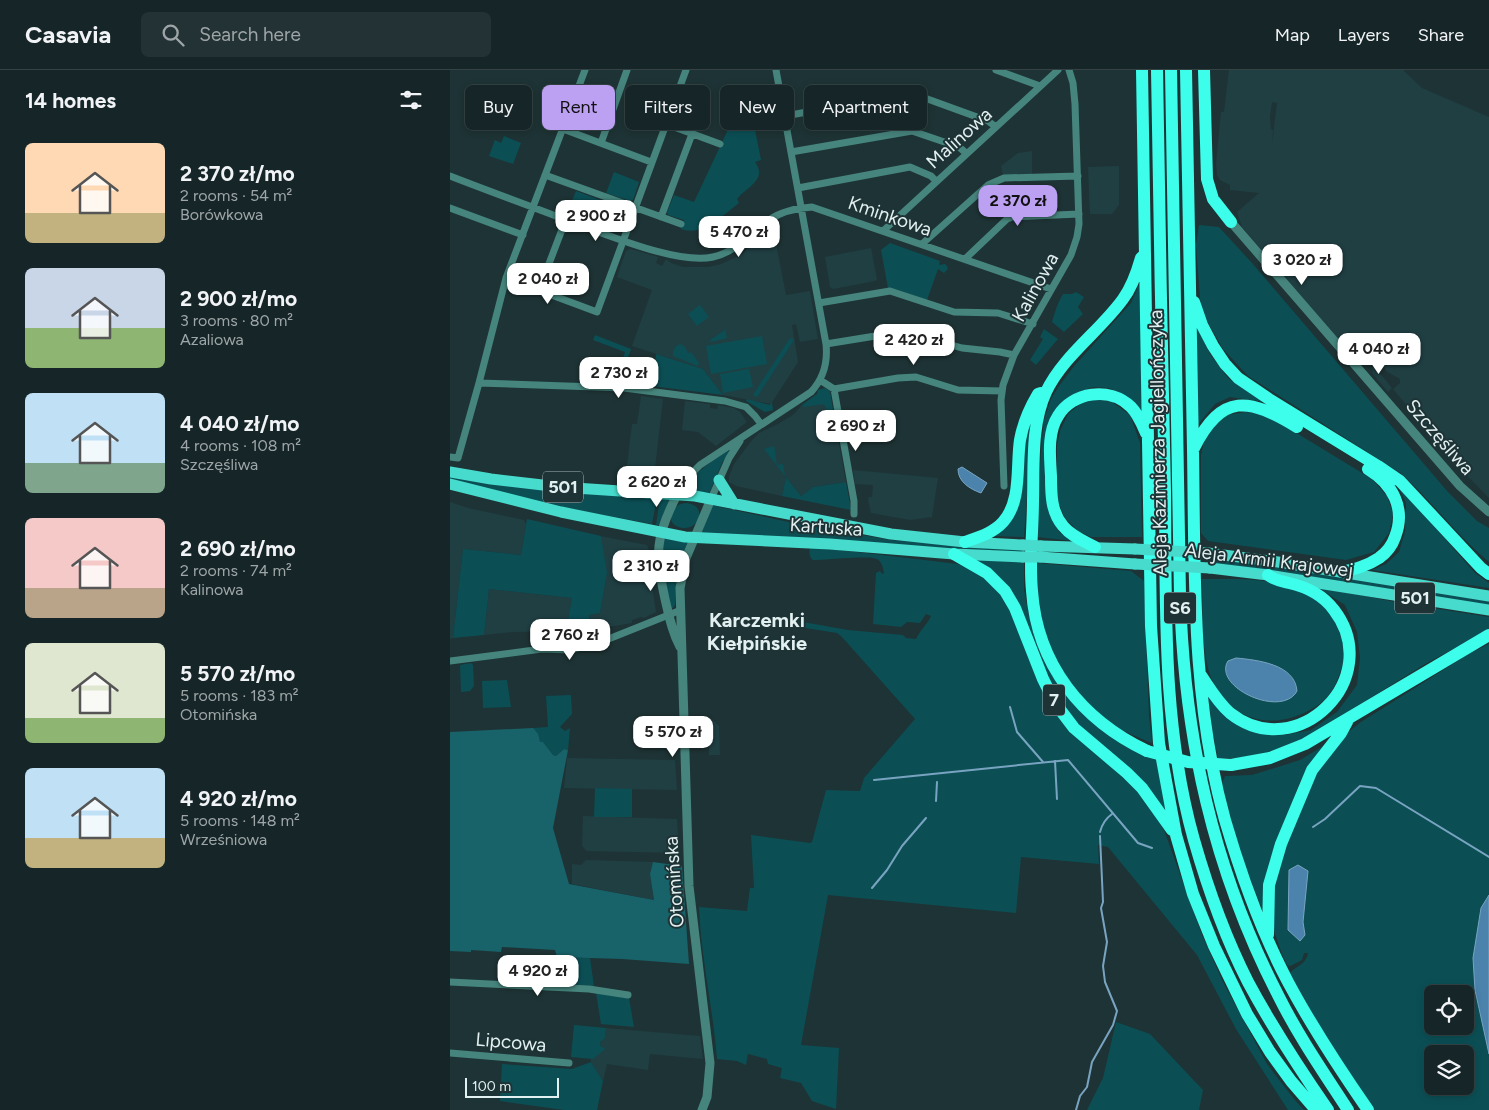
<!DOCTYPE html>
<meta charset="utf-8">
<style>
body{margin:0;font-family:Figtree,sans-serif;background:#233234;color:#f1f3f6;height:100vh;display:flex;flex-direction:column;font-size:19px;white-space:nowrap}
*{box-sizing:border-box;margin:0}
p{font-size:16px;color:#9ea5a8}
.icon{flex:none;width:28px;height:28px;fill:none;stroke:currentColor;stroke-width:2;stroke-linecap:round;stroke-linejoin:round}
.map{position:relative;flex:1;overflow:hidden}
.details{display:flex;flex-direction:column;background:#162628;width:450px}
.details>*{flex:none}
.top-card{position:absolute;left:15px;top:15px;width:475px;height:45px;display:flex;gap:10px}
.buttons{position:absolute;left:974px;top:915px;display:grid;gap:10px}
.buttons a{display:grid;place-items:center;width:50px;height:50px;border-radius:8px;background:#162628;box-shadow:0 2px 8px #0003,0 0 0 1px #354345;font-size:25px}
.scale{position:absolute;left:15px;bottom:12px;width:94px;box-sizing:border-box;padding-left:5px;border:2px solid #e3f0f1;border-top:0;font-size:14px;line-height:18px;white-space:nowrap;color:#e3f0f1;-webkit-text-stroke:4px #1e3335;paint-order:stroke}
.price{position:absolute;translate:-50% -42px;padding:0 11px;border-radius:10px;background:#fff;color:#222;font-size:16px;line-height:32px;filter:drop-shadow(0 1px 2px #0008)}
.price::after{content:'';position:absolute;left:50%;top:30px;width:15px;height:11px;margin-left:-8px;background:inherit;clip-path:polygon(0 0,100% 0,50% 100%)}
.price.current{background:#bca0f2;color:#111}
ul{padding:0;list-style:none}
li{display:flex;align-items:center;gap:15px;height:125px;padding:0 25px}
li span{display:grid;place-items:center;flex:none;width:140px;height:100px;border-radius:8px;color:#555}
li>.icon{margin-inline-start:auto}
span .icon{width:60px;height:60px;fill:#fffc;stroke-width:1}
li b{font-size:21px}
h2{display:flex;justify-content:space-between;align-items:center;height:60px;padding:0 25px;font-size:21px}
.chip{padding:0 18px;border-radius:8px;background:#162628;box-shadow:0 2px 8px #0003,0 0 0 1px #354345;font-size:18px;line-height:45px}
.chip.current{background:#bca0f2;color:#111}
header{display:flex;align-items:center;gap:30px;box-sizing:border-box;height:70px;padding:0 25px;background:#162628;border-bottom:1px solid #354345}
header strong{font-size:24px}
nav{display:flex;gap:28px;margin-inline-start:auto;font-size:18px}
.search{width:350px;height:45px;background:#233234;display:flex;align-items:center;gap:12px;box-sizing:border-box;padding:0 18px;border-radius:8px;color:#9ea5a8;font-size:19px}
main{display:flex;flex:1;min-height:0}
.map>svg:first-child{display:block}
.built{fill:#203f43;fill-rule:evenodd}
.green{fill:#0b4f55;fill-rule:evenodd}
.forest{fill:#186269}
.water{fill:#4b83ad;stroke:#79a4c1}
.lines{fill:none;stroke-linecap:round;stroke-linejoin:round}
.stream{stroke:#79a4c1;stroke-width:2}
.minor{stroke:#46857d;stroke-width:7}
.tertiary{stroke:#46857d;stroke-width:9}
.primary{stroke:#46dbcc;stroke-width:11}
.motorway{stroke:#3dfdeb;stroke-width:12}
.primary-bridge{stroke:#46dbcc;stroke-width:11}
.motorway-bridge{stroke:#3dfdeb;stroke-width:12}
.labels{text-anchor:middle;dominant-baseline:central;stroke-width:4;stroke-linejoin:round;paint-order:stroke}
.shield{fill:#1e3335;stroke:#a8b7b9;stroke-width:1}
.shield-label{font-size:18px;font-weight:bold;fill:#e3f0f1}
.street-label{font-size:19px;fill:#e3f0f1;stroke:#1e3335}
.neighbourhood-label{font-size:20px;font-weight:bold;fill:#e3f0f1;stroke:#1e3335}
</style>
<header>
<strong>Casavia</strong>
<div class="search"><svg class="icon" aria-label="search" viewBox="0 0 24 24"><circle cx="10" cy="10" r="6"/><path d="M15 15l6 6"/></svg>Search here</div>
<nav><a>Map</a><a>Layers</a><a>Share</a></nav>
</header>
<main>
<section class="details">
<h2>14 homes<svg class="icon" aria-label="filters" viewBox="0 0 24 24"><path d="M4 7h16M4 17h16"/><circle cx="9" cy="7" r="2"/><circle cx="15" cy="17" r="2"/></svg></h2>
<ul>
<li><span style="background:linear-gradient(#ffd9b3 70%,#c2b280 0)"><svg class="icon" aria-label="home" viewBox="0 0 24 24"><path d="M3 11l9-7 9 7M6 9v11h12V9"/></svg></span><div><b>2 370 zł/mo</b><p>2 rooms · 54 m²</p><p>Borówkowa</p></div></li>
<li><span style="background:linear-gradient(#c9d6e8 60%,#8fb573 0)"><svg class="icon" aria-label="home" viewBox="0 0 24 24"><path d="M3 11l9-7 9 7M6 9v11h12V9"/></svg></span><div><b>2 900 zł/mo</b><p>3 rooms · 80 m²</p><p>Azaliowa</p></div></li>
<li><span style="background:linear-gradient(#bfe0f5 70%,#7fa58c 0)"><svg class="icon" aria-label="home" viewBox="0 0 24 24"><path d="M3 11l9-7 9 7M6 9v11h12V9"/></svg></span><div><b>4 040 zł/mo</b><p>4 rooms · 108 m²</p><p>Szczęśliwa</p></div></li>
<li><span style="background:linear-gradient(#f6c9c9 70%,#b9a48a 0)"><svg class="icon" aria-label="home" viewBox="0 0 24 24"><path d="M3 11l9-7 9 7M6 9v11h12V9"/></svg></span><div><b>2 690 zł/mo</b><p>2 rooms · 74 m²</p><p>Kalinowa</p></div></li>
<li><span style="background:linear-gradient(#dfe7d0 75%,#8fb573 0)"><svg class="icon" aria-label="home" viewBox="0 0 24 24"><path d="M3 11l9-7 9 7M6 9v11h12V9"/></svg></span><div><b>5 570 zł/mo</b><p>5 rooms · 183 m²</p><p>Otomińska</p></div></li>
<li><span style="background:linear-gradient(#bfe0f5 70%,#c2b280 0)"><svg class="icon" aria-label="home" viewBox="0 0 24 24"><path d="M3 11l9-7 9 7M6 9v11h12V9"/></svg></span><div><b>4 920 zł/mo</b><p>5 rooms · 148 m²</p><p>Wrześniowa</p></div></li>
</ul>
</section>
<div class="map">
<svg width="1039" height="1040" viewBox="0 0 1039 1040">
<rect width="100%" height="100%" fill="#1e3335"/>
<path class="built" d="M 779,0 L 953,0 L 972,18 L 1039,47 L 1039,428 L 977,365 L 978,361 L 943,319 L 950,313 L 950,309 L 936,301 L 923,273 L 908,285 L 900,284 L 792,157 L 787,142 L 809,123 L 780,120 L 780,115 L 770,110 L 767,105 L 766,93 L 771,42 L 774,42 ZM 822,32 L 827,33 L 822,74 L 823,60 L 821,59 L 820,47 Z
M 582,81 L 582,104 L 553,105 L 551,96 L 568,83 Z
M 669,96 L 669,135 L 662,144 L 640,144 L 638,97 Z
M 321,158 L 323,158 L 336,225 L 360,221 L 368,269 L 350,272 L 346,254 L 342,255 L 348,292 L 321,334 L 273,325 L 253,299 L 182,276 L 202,220 L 167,207 L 176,181 L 181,179 L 208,187 L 206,193 L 212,196 L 216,189 L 221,193 L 233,197 L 258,197 L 271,194 L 291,185 Z
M 421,178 L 427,209 L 425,211 L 383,219 L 380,217 L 375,187 Z
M 924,286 L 929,286 L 928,301 L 942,318 L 938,322 L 922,303 Z
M 191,326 L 213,329 L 205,398 L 177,396 L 182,354 L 187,354 Z
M 381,330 L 396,412 L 363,417 L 351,426 L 336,407 L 332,426 L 286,416 L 279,412 L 279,406 L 284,394 L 302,370 L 309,363 L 328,354 L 343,345 L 352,335 Z
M 235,331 L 260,334 L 260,338 L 267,339 L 268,335 L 284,338 L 290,342 L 297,352 L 266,376 L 248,362 L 232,360 Z
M 403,400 L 488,408 L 482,447 L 460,450 L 421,443 L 418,430 L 419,427 L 422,427 L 423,415 L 405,414 Z
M 0,432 L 18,438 L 74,450 L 76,454 L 71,485 L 13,479 L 3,568 L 0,569 Z
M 150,466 L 197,475 L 201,486 L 200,503 L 206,542 L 194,548 L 191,547 L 182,550 L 182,553 L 141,560 L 139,545 L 150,543 L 157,503 Z
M 39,519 L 122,528 L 116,561 L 63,562 L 34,565 Z
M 261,648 L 269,656 L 270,685 L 259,685 L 259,662 L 253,657 Z
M 117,688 L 225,690 L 227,720 L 114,718 Z
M 133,746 L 227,749 L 229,783 L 137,781 L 132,776 Z
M 136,790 L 203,792 L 200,805 L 204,830 L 122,814 L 122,794 L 131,795 Z
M 156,958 L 250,966 L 253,989 L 200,984 L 198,1000 L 157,994 L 153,1011 L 141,992 L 141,989 L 143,989 L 151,977 L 150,971 L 155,968 Z"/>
<path class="green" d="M 297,19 L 311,90 L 305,92 C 318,110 296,117 287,129 L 289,133 C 273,145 253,167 231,159 L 234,150 L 218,145 L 217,142 L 224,125 L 244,132 Z
M 54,66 L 71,73 L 63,94 L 39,86 L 45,70 L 51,73 Z
M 164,102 L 189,112 L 183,130 L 180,131 L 156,123 Z
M 126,121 L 150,130 L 142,152 L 117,143 Z
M 749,155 L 769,157 L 802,193 L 998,422 L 1027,451 L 1039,458 L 1039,492 C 1008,466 982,432 952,404 L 798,306 L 773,279 L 751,240 L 746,175 Z
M 440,173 L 490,191 L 489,195 L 495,194 L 497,196 L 498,199 L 494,203 L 488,199 L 477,230 L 448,220 L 438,218 L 431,180 Z
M 692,208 L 695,349 L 672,324 L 659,318 L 643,317 L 625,324 L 602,349 L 600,446 L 609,462 L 624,471 L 587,467 L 591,380 L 594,350 L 601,329 L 609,316 L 625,295 L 681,233 Z
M 626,222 L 634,227 L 628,237 L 633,244 L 614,262 L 602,252 C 605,242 607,234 613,224 L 622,224 Z
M 250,235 L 259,247 L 247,256 L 238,244 Z
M 745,252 L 760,284 L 778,308 L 815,332 L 780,327 L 765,334 L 746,357 Z
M 594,259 L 608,269 L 586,295 L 580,290 L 593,269 L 590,267 Z
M 275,260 L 277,268 L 261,272 L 260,270 Z
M 145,265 L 181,279 L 170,310 L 165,311 L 175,282 L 143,270 Z
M 312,266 L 317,294 L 261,304 L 256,276 Z
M 340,268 L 344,270 L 307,327 L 303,325 Z
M 230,274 L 235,277 L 238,283 L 241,282 L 249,293 L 248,296 L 223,286 C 223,280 224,277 230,274 Z
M 206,284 L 253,299 L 273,325 L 202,316 Z
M 299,299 L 303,317 L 273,323 L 270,304 Z
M 375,318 L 380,321 L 383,340 L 380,344 L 378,344 L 376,337 L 373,334 L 354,337 L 352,335 L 367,324 L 368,320 Z
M 297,329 L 320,335 L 322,332 L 323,340 L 315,342 L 296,331 Z
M 644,329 L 662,332 L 680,345 L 690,373 L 692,467 L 641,467 L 628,461 L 615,448 L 607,429 L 607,376 L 610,361 L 618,344 L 629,335 Z
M 585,336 L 581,367 L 574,467 L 542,466 L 554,458 L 573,374 Z
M 796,342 L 817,345 L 922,409 L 937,426 L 943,444 L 939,463 L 924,482 L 896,490 L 758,471 L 751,463 L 751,385 L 755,367 L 766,354 L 777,345 Z
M 324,376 L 327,395 L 333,394 L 335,406 L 314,379 Z
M 284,377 L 272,393 L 259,424 L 233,420 C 245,401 265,389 284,377 Z
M 0,406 L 207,427 L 202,454 L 111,437 L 0,410 Z
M 336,407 L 351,426 L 363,417 L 396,412 L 401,440 L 332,426 Z
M 947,414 L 1025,503 L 1039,513 L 1039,518 L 922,500 L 936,494 L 949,482 L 955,462 L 956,433 Z
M 210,427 L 220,429 L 210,455 L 206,455 Z
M 237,433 C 258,436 249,460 233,458 C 213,456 220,433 237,433 Z
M 261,435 L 348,454 L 441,470 L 571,479 L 571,482 L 251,464 Z
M 77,449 L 151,466 L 157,503 L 150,543 L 139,545 L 141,560 L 116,561 L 122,528 L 39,519 L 34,565 L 3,568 L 13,479 L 71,485 Z
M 213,468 L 238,472 L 227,503 L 225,535 L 223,538 L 221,538 L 213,507 Z
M 364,477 L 508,494 L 529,502 L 558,533 L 586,605 L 674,707 L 696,729 L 714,760 L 752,865 L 773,912 L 817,994 L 844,1029 L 854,1040 L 838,1040 L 786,959 L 747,885 L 658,777 L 648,775 L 649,794 L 571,787 L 566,843 L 378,825 L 351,975 L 389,978 L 386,1039 L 362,1031 L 351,1013 L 330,1008 L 332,998 L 318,994 L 317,989 L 298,984 L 296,995 L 287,991 L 267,989 C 263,938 251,888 249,837 L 297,841 L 300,818 L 304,818 L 301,765 L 360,773 L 362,772 L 376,720 L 410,721 L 414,708 L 465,649 L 392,567 L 387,563 L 337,555 L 336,549 L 398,560 L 453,565 L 456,568 L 466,569 C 470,560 477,555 481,546 L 476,544 L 470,553 L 457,552 L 451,557 L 423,554 L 426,503 L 430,501 L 432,504 L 434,503 C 433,498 432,492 427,489 C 419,485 376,490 363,490 C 359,487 359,482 360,478 Z
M 763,489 L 833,498 L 1039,531 L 1039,536 L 835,502 L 763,493 Z
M 525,490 L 574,492 L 574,519 L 578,541 L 584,566 L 595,590 L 686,681 L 706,690 L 718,747 L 614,639 L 598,611 L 566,531 Z
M 587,493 L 681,501 L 694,511 L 699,646 L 702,673 C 685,666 669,660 654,649 C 619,621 593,576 588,532 C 586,519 587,506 587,493 Z
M 752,509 C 784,509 822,507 852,521 C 870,530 883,543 889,562 C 891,567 893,572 894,576 C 895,590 891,601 886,613 C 879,628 869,636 854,643 C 818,659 784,650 764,614 C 750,587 753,540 752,509 Z
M 866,516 L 945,532 L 1039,547 L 1039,560 L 975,594 L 856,668 L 813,684 L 787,688 L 768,688 L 763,664 L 758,625 L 809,662 L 835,665 L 861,660 L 887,642 L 907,615 L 910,588 L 907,562 L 895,535 Z
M 1039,574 L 1039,825 L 1031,838 L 1025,920 L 1039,984 L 1039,1040 L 924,1040 L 870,957 L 841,905 L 840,903 C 847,895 856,895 858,883 L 854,883 L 852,890 L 840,896 L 837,895 L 832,884 L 825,864 L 821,840 L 827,798 L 866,701 L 897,663 L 911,652 L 1020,583 ZM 839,800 L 858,801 L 850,871 L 838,860 ZM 982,924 L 1015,924 L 1015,956 L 982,956 ZM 982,984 L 1015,984 L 1015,1016 L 982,1016 Z
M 21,593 L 23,595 L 24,616 L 20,621 L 11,622 L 10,595 Z
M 57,610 L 61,637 L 33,638 L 32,611 Z
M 121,625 L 122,644 L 110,657 L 115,661 L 120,658 L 118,680 L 114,679 L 106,686 L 103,685 L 93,672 L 90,672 L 83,658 L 98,657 L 96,626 Z
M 875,675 L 859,695 L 850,712 L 821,787 L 814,844 L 788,777 L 772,713 L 775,706 L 802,705 L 850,690 Z
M 145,718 L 182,719 L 182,747 L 144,747 Z
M 107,887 L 140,888 L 144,916 L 112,914 Z
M 146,923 L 179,928 L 184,957 L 151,954 Z
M 666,952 L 700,964 L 753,1020 L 749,1040 L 637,1040 L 653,1008 Z
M 124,955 L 156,958 L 155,968 L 150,972 L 151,977 L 155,978 L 154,980 L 143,989 L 121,987 Z
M 141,992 L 153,1011 L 147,1040 L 114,1040 L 50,1031 L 52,994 L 122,999 Z"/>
<path class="forest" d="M 83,658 L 88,664 L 90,672 L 93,672 L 103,685 L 106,686 L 114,679 L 118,680 L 103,758 L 119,814 L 204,830 L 200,804 L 203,792 L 232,796 L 239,894 L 172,889 L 107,887 L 105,880 L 52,877 L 51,882 L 21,880 L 21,882 L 0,881 L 0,662 Z"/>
<path class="water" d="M 512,397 L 537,413 L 531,423 C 520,419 508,412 508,399 Z
M 786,588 C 807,590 845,594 847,621 C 832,649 762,617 778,591 Z
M 848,795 L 858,801 L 853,852 L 855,865 L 850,871 L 838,860 L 839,800 Z
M 1039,825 L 1039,984 L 1025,920 L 1023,888 L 1031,838 Z"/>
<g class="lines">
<path class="stream" d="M 560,637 L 567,662 L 593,692
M 605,691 L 607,729
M 424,710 L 618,690 L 688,773 L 702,778
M 486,731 L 487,712
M 863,757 L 875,749 L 910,716 L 926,718 L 1039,787
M 650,762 C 652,754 655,749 662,744
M 422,818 L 437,800 L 452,776 L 476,748
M 626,1040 L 630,1026 L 637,1017 L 642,992 L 663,955 L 667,941 L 655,912 L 653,896 L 657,872 L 651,838 L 653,832 L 650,766"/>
<path class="minor" d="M 546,0 L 590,16
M 335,46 L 461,23 L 538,51 L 546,57
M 216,54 L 270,74
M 113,59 L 201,92
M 151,73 L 177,0
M 341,82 L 462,61 L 509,77 L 516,83
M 95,105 L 231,154
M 0,106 C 41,122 83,137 124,153 C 159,165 228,195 263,187 C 287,182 300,162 319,150 C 332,141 348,138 362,137 L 601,219
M 348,118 L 460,97 L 481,106 L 486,111
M 0,138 L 73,165
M 211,147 L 242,64
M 433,161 L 608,0
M 472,174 L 538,115 L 554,108 L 628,106
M 515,189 L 557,149 L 562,147 L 629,144
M 56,208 L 147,242 L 236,0
M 89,220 L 116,149
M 369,233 L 440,221 L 504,242 L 548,243 L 583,254
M 376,274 L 450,262 L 459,263 L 512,278 L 550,282 L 564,285
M 370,310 L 384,319 L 448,308 L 466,307 L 508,320 L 552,321
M 29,313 L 174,318 L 275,331 L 296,337 L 305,346 L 311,354
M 384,319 L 404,431 L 404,444
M 0,387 L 8,388 L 29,313 L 56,208 L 135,0
M 554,416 L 551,330 L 553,315 L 564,285 L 621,185 L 627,167 L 629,154 L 625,34 L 623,13 L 619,0
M 227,425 L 236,409 L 250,395 L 361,322 C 374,308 378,293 376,274 L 326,0
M 261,429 L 279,388 L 290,371
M 92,578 C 104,568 128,569 142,574
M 0,591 L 92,579 L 121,580 L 156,570 L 231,540
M 0,912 L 139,919 L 178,925
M 0,983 L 119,993"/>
<path class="tertiary" d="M 781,152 L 1010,416 L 1039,442
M 227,425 C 205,467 205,484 215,529 C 219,546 222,562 230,577
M 252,1040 L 257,1027 L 260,993 L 239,816 L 230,518 L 236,488 L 261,429"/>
<path class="primary" d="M 0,402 L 41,409 L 110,417 L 245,426 L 441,464 L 515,472 L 573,475
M 269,410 L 284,434
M 0,414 L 111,442 L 235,467 L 380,474 L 504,484 L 573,487
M 591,476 L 685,479
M 758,483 L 828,492 L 1039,526
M 590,487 L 685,494
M 760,498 L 818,505 L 1039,540"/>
<path class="motorway" d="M 692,0 L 701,556 L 709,673 L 726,765 L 743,824 L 764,876 L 797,944 L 820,982 L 841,1011 L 866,1040
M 707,0 C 709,140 712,281 715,421 C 716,538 712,657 744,770 C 758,819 775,867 798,912 C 822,957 849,998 878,1040
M 721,0 L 730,525 C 734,667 763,800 829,927 C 849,967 874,1003 898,1040
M 736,0 C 738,126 741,253 743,379 C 745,505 741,628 775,750 C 791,805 811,861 838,912 C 862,957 889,998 918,1040
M 754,0 L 757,109 L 763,129 L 781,152
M 694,185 L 691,188 C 687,202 682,217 673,229 C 650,261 613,286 596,322 C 581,354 584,395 583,430 C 583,460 579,491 582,521 C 587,595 632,650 697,681
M 744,232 L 752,255 L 763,276 L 775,294 L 788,308 L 819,329 L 928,396 L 950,411 L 1031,498 L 1039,504
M 744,378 C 772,322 799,328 847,357
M 515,472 C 529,467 543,463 553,452 C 572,431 566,396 570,370 C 573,353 579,339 588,324 L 591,323
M 645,477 C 634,471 621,466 613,456 C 601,442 601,424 601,406 C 600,387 597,363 608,346 C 622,322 660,316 681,337 C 688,344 692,354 696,363
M 504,484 L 537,503 L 555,521 L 565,538 L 593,609 L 605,633 L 624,658 L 677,703 L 692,718 L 722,760
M 892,502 C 905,499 917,496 929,488 C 936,483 942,476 945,467 C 956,439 943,414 918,399
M 750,604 C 759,617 767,632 780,643 C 847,696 936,608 884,540 C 873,525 857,517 839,513 C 831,511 824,510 818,505
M 781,695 L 820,688 L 855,674 L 1039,565
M 818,865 L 819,815 L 831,774 L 862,700 L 891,663 L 897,652"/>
<path class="primary-bridge" d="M 573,475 L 591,476
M 685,479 L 758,483
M 573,487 L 590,487
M 685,494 L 760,498"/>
<path class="motorway-bridge" d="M 697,681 L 738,692 L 781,695"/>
</g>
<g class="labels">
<g class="shield">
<rect x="93" y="401.5" width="40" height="31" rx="4"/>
<rect x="945" y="512.5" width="40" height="31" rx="4"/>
<rect x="714" y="522.5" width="32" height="31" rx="4"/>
<rect x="593" y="614.5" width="22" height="31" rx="4"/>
</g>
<g class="shield-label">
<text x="113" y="417">501</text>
<text x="965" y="528">501</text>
<text x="730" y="538">S6</text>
<text x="604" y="630">7</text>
</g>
<g class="street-label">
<text transform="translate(509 68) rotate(-42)">Malinowa</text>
<text transform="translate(440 146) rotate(19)">Kminkowa</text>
<text transform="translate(585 217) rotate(-61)">Kalinowa</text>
<text transform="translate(990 367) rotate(49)">Szczęśliwa</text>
<text transform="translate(708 373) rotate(-91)">Aleja Kazimierza Jagiellończyka</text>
<text transform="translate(376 457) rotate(4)">Kartuska</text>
<text transform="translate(819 490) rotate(7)">Aleja Armii Krajowej</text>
<text transform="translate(224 812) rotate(-94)">Otomińska</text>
<text transform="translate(61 972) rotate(5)">Lipcowa</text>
</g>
<g class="neighbourhood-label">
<text x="307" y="550">Karczemki<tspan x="307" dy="23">Kiełpińskie</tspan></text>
</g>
</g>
</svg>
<div class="buttons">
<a><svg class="icon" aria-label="locate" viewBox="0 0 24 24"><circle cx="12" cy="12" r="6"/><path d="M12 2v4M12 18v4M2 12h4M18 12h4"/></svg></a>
<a><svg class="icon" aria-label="layers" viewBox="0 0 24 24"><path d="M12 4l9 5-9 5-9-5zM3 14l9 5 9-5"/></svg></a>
</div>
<div class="scale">100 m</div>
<b class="price current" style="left:568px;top:157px">2 370 zł</b>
<b class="price" style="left:146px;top:172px">2 900 zł</b>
<b class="price" style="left:289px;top:188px">5 470 zł</b>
<b class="price" style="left:852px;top:216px">3 020 zł</b>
<b class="price" style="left:98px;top:235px">2 040 zł</b>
<b class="price" style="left:464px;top:296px">2 420 zł</b>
<b class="price" style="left:929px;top:305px">4 040 zł</b>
<b class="price" style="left:169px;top:329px">2 730 zł</b>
<b class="price" style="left:406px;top:382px">2 690 zł</b>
<b class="price" style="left:207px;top:438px">2 620 zł</b>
<b class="price" style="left:201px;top:522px">2 310 zł</b>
<b class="price" style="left:120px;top:591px">2 760 zł</b>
<b class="price" style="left:223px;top:688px">5 570 zł</b>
<b class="price" style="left:88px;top:927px">4 920 zł</b>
<div class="top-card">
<a class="chip">Buy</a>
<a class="chip current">Rent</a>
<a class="chip">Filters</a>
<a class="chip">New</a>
<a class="chip">Apartment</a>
</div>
</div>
</main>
